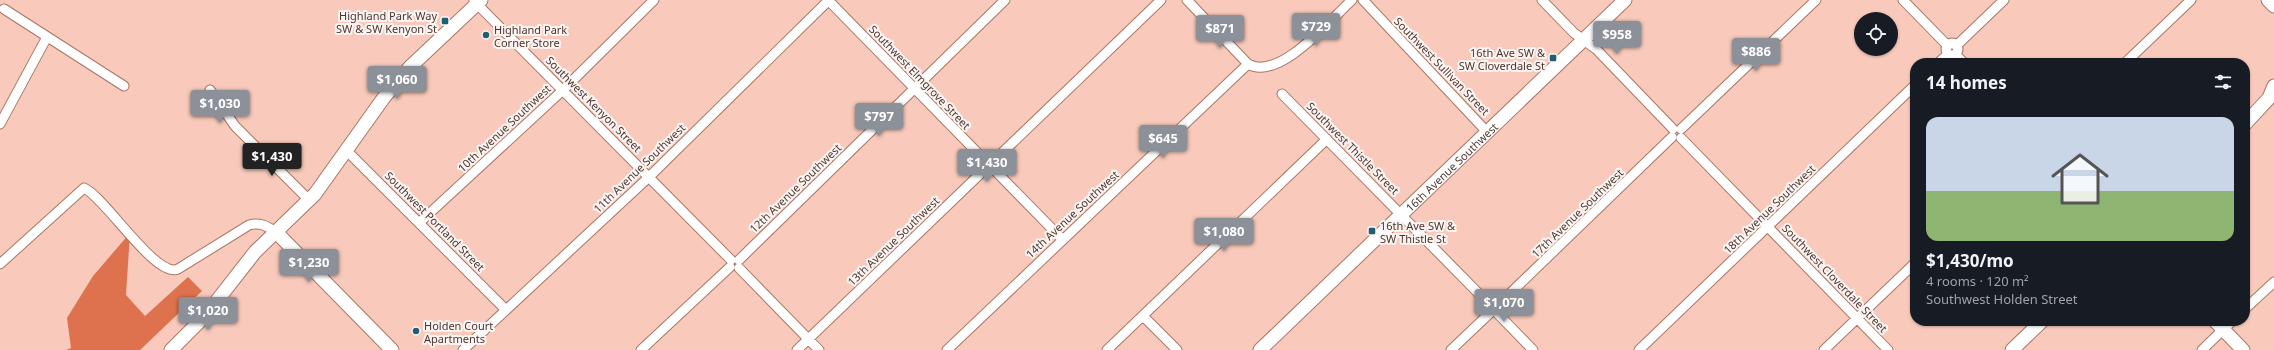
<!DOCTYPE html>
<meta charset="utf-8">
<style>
body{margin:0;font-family:"Noto Sans",sans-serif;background:#242831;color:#f1f3f6;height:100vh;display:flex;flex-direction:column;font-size:15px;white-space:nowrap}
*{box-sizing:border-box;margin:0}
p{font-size:13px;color:#9ea1a6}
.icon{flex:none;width:22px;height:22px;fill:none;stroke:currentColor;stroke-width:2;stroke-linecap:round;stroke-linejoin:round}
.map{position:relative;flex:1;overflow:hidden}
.panel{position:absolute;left:1910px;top:58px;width:340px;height:268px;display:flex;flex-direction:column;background:#171b24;border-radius:16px;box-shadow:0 1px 3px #0004}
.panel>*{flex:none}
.controls{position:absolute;left:1854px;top:12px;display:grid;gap:8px}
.controls a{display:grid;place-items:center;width:44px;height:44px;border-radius:50%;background:#171b24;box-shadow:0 1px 3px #0004;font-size:20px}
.price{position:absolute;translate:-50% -34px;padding:0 9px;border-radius:4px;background:#8c9099;color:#fff;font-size:13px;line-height:26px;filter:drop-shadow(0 1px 2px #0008)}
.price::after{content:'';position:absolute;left:50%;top:24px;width:12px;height:9px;margin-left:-6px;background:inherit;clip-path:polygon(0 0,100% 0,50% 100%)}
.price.selected{background:#222;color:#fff}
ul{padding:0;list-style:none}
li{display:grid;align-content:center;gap:8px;height:212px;padding:0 16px}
li span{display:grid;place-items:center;height:124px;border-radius:12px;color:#555}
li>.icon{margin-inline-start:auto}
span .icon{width:72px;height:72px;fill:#fffc;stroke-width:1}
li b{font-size:17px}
h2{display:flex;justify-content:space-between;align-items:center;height:48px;padding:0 16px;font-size:17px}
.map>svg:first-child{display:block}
.forest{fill:#de724e}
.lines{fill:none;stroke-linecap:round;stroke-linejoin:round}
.street-casing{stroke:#aa7564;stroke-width:11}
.secondary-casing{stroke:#aa7564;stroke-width:15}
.street{stroke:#fff;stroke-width:9}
.secondary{stroke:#fff;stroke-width:13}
.poi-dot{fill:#1c6173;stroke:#fcf5f3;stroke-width:1.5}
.labels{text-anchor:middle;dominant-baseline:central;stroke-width:4;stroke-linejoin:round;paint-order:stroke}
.poi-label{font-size:11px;fill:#4c352e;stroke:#fcf5f3;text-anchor:start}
.street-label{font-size:11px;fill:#4c352e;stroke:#fcf5f3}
</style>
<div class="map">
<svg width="2274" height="350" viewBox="0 0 2274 350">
<rect width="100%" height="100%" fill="#f9cabb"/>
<path class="forest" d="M 130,233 L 126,295 L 145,316 L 188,277 L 202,291 L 140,350 L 66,350 L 71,348 L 67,318 L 93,276 Z"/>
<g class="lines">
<defs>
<path id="street" d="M 828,0 L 1062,239
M 1187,0 L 1248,64 C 1279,82 1331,19 1352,0
M 1363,0 L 1487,132
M 1542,0 L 1574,33 L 1596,49 L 1673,129
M 1903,0 L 1948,46
M 474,1 L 731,260
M 4,9 L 124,86
M1946 49a6 6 0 1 1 12 0a6 6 0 1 1-12 0Z
M 1956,46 L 2004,0
M 1955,54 L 1964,63
M 1938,63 L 1948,54
M 2125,63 L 2191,0
M 210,90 L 235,126 L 309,200
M 1282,94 L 1490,305
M 0,124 L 47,37
M 1681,129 L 1816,0
M 1681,138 L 1888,350
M 346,150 L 506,310
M 420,222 L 563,90 L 654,0
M 739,260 L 1005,0
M 0,264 L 84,188 C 105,197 156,279 178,269 L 249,225 C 260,222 267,226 276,232
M 739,268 L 819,350
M 1498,305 L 1672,137
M 2245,309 L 2274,282
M 1498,314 L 1533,350
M 1143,316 L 1177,350
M 463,350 L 649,177 L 829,0
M 641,350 L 730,267
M 797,350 L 1161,0
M 947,350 L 1248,64
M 1107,350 L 1327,139
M 1451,350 L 1490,313
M 1639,350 L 1915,85
M 1824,350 L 1915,263
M 2202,350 L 2232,321"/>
<g id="secondary">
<path d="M 2268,0 L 2274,6"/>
<path d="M 2245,124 L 2269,98 L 2274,86"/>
<path d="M 276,232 L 392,350"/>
<path d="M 2215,321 L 2243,350"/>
<path d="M 171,350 L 205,316 L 255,252 L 315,194 L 385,96 L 410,67 L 481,0"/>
<path id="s1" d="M 1260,350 L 1625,0"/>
<path d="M 2012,350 L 2042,321"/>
</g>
</defs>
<use href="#street" class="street-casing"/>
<use href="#secondary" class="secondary-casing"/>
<use href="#street" class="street"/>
<use href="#secondary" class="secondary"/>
</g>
<g class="poi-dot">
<rect x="441" y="17" width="8" height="8" rx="2"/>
<circle cx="486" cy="35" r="4"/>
<rect x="1549" y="54" width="8" height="8" rx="2"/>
<rect x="1368" y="227" width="8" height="8" rx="2"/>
<circle cx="416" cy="331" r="4"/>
</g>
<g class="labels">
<g class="poi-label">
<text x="437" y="15" text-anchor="end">Highland Park Way<tspan x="437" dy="13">SW &amp; SW Kenyon St</tspan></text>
<text x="494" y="29">Highland Park<tspan x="494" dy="13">Corner Store</tspan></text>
<text x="1545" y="52" text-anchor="end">16th Ave SW &amp;<tspan x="1545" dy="13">SW Cloverdale St</tspan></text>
<text x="1380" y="225">16th Ave SW &amp;<tspan x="1380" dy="13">SW Thistle St</tspan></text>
<text x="424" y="325">Holden Court<tspan x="424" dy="13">Apartments</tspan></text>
</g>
<g class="street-label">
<text transform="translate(1442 66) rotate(46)">Southwest Sullivan Street</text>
<text transform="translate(920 77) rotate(46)">Southwest Elmgrove Street</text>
<text transform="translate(594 104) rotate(45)">Southwest Kenyon Street</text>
<text transform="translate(504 128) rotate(-43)">10th Avenue Southwest</text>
<text transform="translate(1353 148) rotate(45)">Southwest Thistle Street</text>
<text stroke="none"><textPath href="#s1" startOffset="265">16th Avenue Southwest</textPath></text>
<text transform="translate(639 168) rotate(-44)">11th Avenue Southwest</text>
<text transform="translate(795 188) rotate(-44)">12th Avenue Southwest</text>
<text transform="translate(1769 209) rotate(-44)">18th Avenue Southwest</text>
<text transform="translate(1577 213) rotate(-44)">17th Avenue Southwest</text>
<text transform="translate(1072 214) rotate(-43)">14th Avenue Southwest</text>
<text transform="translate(435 221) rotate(45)">Southwest Portland Street</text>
<text transform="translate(893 241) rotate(-44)">13th Avenue Southwest</text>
<text transform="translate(1835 278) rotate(46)">Southwest Cloverdale Street</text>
</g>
</g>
</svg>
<div class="controls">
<a><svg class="icon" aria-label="locate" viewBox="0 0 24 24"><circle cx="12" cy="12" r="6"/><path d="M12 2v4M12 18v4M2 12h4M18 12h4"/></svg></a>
</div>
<b class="price" style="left:1316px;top:47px">$729</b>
<b class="price" style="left:1220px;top:49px">$871</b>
<b class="price" style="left:1617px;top:55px">$958</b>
<b class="price" style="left:1756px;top:72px">$886</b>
<b class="price" style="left:397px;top:100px">$1,060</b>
<b class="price" style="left:220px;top:124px">$1,030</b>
<b class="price" style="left:879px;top:137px">$797</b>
<b class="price" style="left:1163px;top:159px">$645</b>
<b class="price selected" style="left:272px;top:177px">$1,430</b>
<b class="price" style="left:987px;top:183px">$1,430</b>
<b class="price" style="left:1224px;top:252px">$1,080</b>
<b class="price" style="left:309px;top:283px">$1,230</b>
<b class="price" style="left:1504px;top:323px">$1,070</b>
<b class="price" style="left:208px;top:331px">$1,020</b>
<section class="panel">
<h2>14 homes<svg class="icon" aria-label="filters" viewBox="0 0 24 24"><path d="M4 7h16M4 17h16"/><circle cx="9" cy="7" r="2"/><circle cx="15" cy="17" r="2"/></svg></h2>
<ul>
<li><span style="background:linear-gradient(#c9d6e8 60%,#8fb573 0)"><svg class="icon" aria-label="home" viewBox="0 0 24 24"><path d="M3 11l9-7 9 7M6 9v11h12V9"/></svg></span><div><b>$1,430/mo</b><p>4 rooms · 120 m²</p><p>Southwest Holden Street</p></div></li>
</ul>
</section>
</div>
